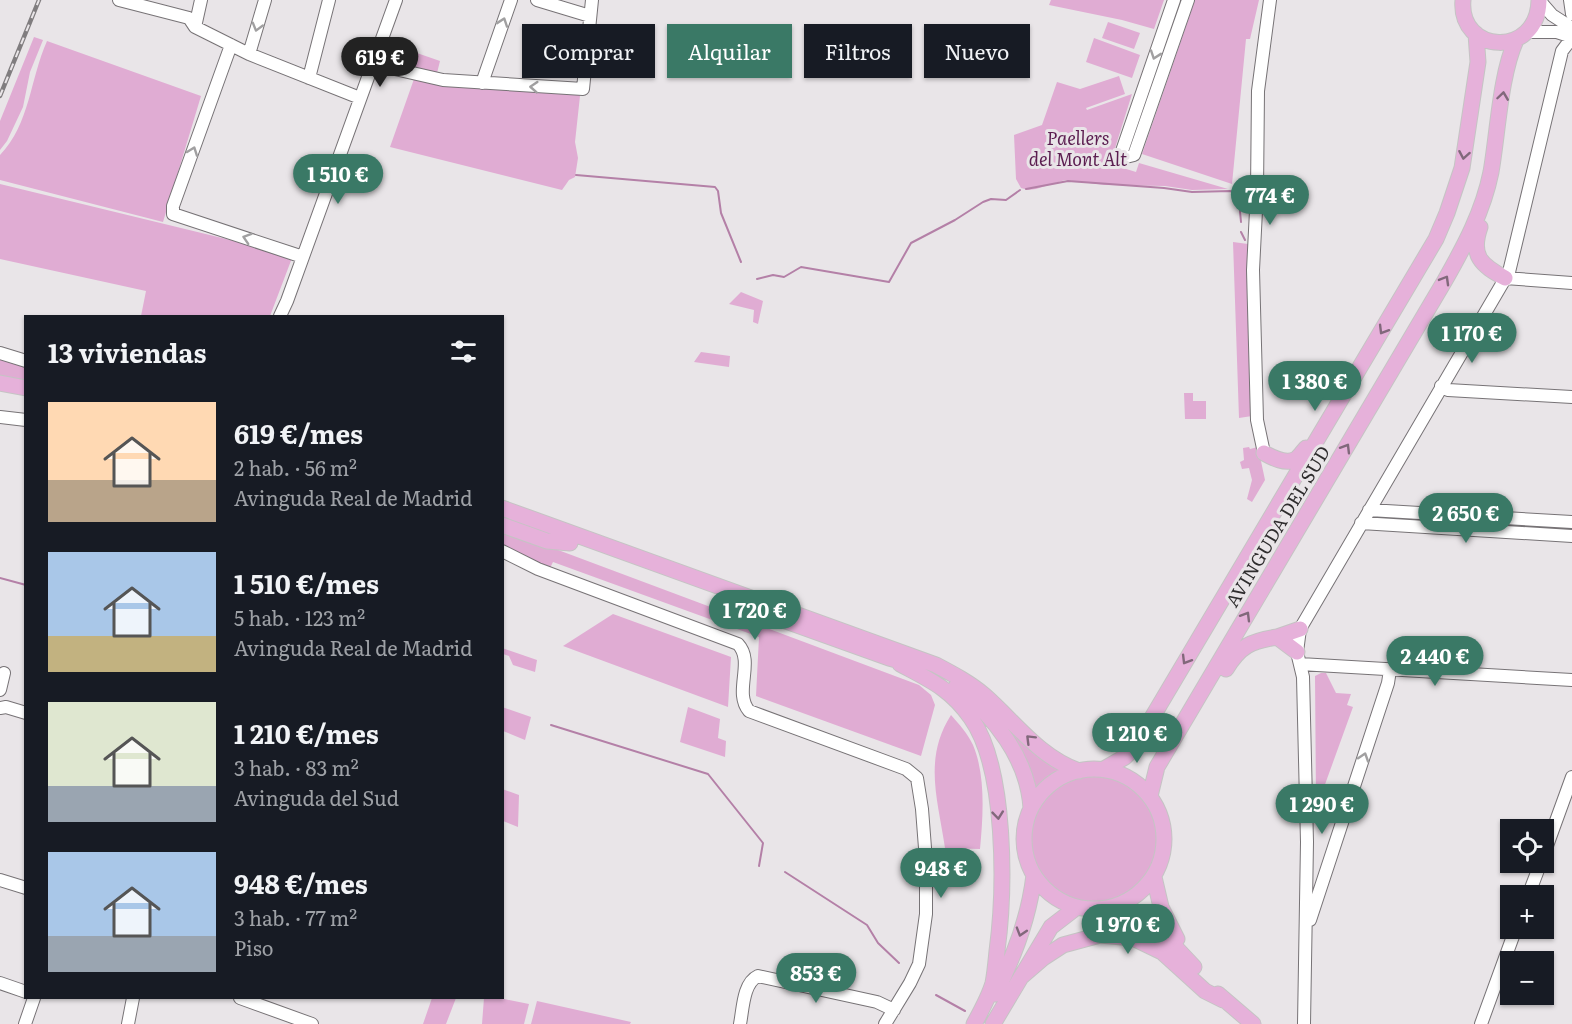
<!DOCTYPE html>
<html lang="es">
<meta charset="utf-8">
<style>
body{margin:0;font-family:Literata,serif;background:#242831;color:#f1f3f6;height:100vh;display:flex;flex-direction:column;font-size:22px;white-space:nowrap}
*{box-sizing:border-box;margin:0}
p{font-size:20px;color:#9ea1a6}
.icon{flex:none;width:33px;height:33px;fill:none;stroke:currentColor;stroke-width:2;stroke-linecap:round;stroke-linejoin:round}
.map{position:relative;flex:1;overflow:hidden}
.drawer{position:absolute;left:24px;top:315px;width:480px;height:684px;display:flex;flex-direction:column;background:#171b24;border-radius:0px;box-shadow:0 2px 4px #0004}
.drawer>*{flex:none}
.guide{position:absolute;left:522px;top:24px;width:570px;height:54px;display:flex;gap:12px}
.buttons{position:absolute;left:1500px;top:819px;display:grid;gap:12px}
.buttons a{display:grid;place-items:center;width:54px;height:54px;border-radius:0px;background:#171b24;box-shadow:0 2px 4px #0004;font-size:30px}
.price{position:absolute;translate:-50% -51px;padding:0 14px;border-radius:21px;background:#3a7966;color:#fff;font-size:20px;line-height:39px;filter:drop-shadow(0 2px 3px #0008)}
.price::after{content:'';position:absolute;left:50%;top:36px;width:18px;height:14px;margin-left:-9px;background:inherit;clip-path:polygon(0 0,100% 0,50% 100%)}
.price.active{background:#222;color:#fff}
ul{padding:0;list-style:none}
li{display:flex;align-items:center;gap:18px;height:150px;padding:0 24px}
li span{display:grid;place-items:center;flex:none;width:168px;height:120px;border-radius:0px;color:#555}
li>.icon{margin-inline-start:auto}
span .icon{width:72px;height:72px;fill:#fffc;stroke-width:1}
li b{font-size:26px}
h2{display:flex;justify-content:space-between;align-items:center;height:72px;padding:0 24px;font-size:26px}
.pill{padding:0 21px;border-radius:0px;background:#171b24;box-shadow:0 2px 4px #0004;font-size:21px;line-height:54px}
.pill.active{background:#3a7966;color:#fff}
.map>svg:first-child{display:block}
.green{fill:#e0acd3}
.lines{fill:none;stroke-linecap:round;stroke-linejoin:round}
.stream{stroke:#b480a7;stroke-width:2}
.minor-casing{stroke:#777376;stroke-width:14}
.major-casing{stroke:#c5c4c4;stroke-width:17}
.minor{stroke:#fff;stroke-width:12}
.major{stroke:#e6b1da;stroke-width:15}
.rail-casing{stroke:#807d7f;stroke-width:4.5}
.rail{stroke:#e9e5e8;stroke-width:2;stroke-dasharray:7;stroke-linecap:butt}
.oneway{stroke:#a1a0a1}
.oneway2{stroke:#81687b}
.labels{text-anchor:middle;dominant-baseline:central;stroke-width:6;stroke-linejoin:round;paint-order:stroke}
.park-label{font-size:18px;font-style:italic;fill:#5c1e51;stroke:#e9e5e8}
.street-label{font-size:18px;fill:#2f2d2e;stroke:#e9e5e8}
</style>
<div class="map">
<svg width="1572" height="1024" viewBox="0 0 1572 1024">
<rect width="100%" height="100%" fill="#e9e5e8"/>
<path class="green" d="M 1051,0 L 1164,0 L 1154,29 L 1122,20 L 1049,5 Z
M 1195,0 L 1259,0 L 1250,39 L 1246,39 L 1232,184 L 1142,154 Z
M 1108,22 L 1140,33 L 1134,49 L 1102,38 Z
M 34,37 L 43,40 L 30,72 L 23,107 L 7,141 L 0,150 L 0,121 Z
M 1094,38 L 1140,55 L 1132,78 L 1086,62 Z
M 47,41 L 201,96 L 163,222 L 0,180 L 0,155 C 30,124 30,79 47,41 Z
M 391,44 L 440,61 L 437,73 L 384,63 Z
M 1119,76 L 1125,94 L 1086,108 L 1087,110 L 1132,94 L 1110,164 L 1136,172 L 1139,163 L 1228,189 L 1192,190 L 1165,186 L 1105,185 L 1065,180 L 1036,189 L 1028,190 L 1021,188 L 1016,179 L 1014,135 L 1042,125 L 1057,82 L 1080,89 Z
M 414,79 L 578,93 L 580,96 L 575,142 L 578,158 L 575,177 L 569,180 L 562,190 L 390,147 Z
M 0,184 L 288,254 L 292,258 L 270,316 L 141,316 L 146,291 L 0,259 Z
M 1233,242 L 1248,244 L 1252,416 L 1239,418 Z
M 741,292 L 763,301 L 758,324 L 753,322 L 754,310 L 729,304 Z
M 701,352 L 730,356 L 729,367 L 694,362 Z
M 0,357 L 25,364 L 25,382 L 0,377 Z
M 1184,393 L 1193,393 L 1193,401 L 1206,401 L 1206,419 L 1185,419 Z
M 1249,447 L 1250,449 L 1258,447 L 1265,480 L 1252,502 L 1247,499 L 1252,480 L 1249,468 L 1242,469 L 1240,462 L 1244,460 L 1243,448 Z
M 502,529 L 919,685 L 931,695 L 935,705 L 921,756 L 756,696 L 759,637 L 553,562 L 550,568 L 503,548 Z
M 613,614 L 731,657 L 728,707 L 563,646 Z
M 502,648 L 537,660 L 535,672 L 513,665 L 509,656 L 503,654 Z
M 1321,673 L 1326,673 L 1336,693 L 1351,694 L 1347,705 L 1353,707 L 1319,801 L 1316,799 L 1315,676 Z
M 978,697 L 1059,769 L 1059,770 L 1048,776 L 1035,789 Z
M 502,707 L 531,717 L 525,740 L 503,731 Z
M 688,707 L 720,719 L 718,738 L 726,741 L 725,757 L 680,742 Z
M 951,715 C 959,724 968,734 973,745 C 986,776 983,817 980,849 L 945,848 C 938,800 923,759 951,715 Z
M1031 838a64 64 0 1 1 128 0a64 64 0 1 1-128 0Z
M 502,789 L 519,795 L 518,827 L 503,821 Z
M 432,998 L 456,998 L 446,1024 L 423,1024 Z
M 484,998 L 499,998 L 529,1004 L 524,1024 L 482,1024 Z
M 537,1001 L 631,1022 L 630,1024 L 531,1024 Z"/>
<g class="lines">
<path class="stream" d="M 576,175 L 715,187 L 718,191 L 721,213 L 741,262
M 1026,189 L 1068,181 L 1164,188 L 1192,192 L 1230,191 L 1236,193 L 1239,201 L 1241,222
M 1241,232 L 1245,240
M 757,279 L 773,275 L 784,277 L 801,267 L 889,282 L 911,243 L 955,220 L 983,202 L 991,199 L 1006,200 L 1020,190
M 0,578 L 26,585
M 551,725 L 708,774 L 763,843 L 759,866
M 785,872 L 867,925 L 878,943 L 899,963
M 936,995 L 965,1011"/>
<defs>
<path id="minor" d="M 119,0 L 189,18 L 195,27 L 249,54 L 360,98
M 537,0 L 590,16
M 1174,0 L 1122,151 L 1126,157 L 1134,155 L 1188,0
M 1539,0 L 1552,15 L 1572,28
M 1570,0 L 1572,14
M 195,27 L 201,0
M 1528,32 L 1557,32 L 1572,37
M 231,45 L 173,206 L 173,214 L 303,257
M 249,54 L 265,0
M 373,64 L 443,80 L 583,89 L 592,0
M 309,78 L 329,0
M 482,83 L 511,0
M 1505,278 L 1572,283
M 280,316 L 287,301 L 396,0
M 0,353 L 26,361
M 1441,386 L 1448,390 L 1572,397
M 0,417 L 26,420
M 1264,453 L 1257,420 L 1253,270 L 1257,191 L 1258,91 L 1270,0
M 1369,510 L 1572,522
M 1361,523 L 1572,536
M 502,551 L 538,569 L 738,644 C 755,662 733,692 749,711 L 906,769 L 917,778 L 922,809 L 926,861 L 926,914 L 919,964 L 910,983 L 885,1024
M 1300,664 L 1572,680
M 0,690 L 4,673
M 0,708 L 6,707 L 26,713
M 1544,854 L 1572,777
M 0,880 L 26,888
M 1528,896 L 1541,862
M 1310,920 L 1388,683 L 1390,670
M 0,983 L 26,992
M 240,998 L 312,1024
M 25,1024 L 34,998
M 128,1024 L 133,998
M 740,1024 C 743,1009 743,983 758,976 L 877,1002 L 894,1010
M 1304,1024 L 1307,842 L 1303,677 L 1297,652 L 1300,629 L 1509,272 L 1562,51 L 1568,43 L 1572,42
M 1481,1024 L 1516,928"/>
<path id="major" d="M 1463,0 C 1458,54 1538,59 1539,0
M 1480,227 C 1470,256 1481,265 1505,278
M 0,383 L 26,388
M 1264,453 C 1273,458 1286,465 1296,459 C 1300,456 1303,451 1306,448
M 502,508 L 936,665 C 953,674 970,683 984,695 C 1015,722 1039,757 1079,771
M 502,525 L 547,541 L 570,543
M 755,610 L 889,658 L 911,664
M 1277,637 L 1300,629
M 900,664 C 930,680 951,689 971,718 C 1007,769 1005,891 997,951 C 996,961 995,973 993,983 C 989,997 981,1011 974,1024
M 1226,669 C 1240,646 1251,641 1277,637 L 1297,652
M 956,687 C 994,715 1028,759 1031,808
M1024 839a70 70 0 1 1 140 0a70 70 0 1 1-140 0Z
M 1104,769 L 1125,757 L 1134,748 L 1436,239 L 1447,213 L 1462,168 L 1478,62 L 1476,34
M 1150,796 L 1157,767 L 1444,282 C 1464,247 1483,212 1491,172 C 1498,132 1500,76 1516,40
M 1154,877 L 1161,907 L 1177,939
M 1119,905 L 1147,917 L 1194,967
M 1021,977 L 1043,958 L 1063,945 L 1100,935 L 1133,938 L 1162,952 L 1205,991 L 1223,1000
M 995,994 C 1014,957 1029,918 1034,875
M 1218,994 L 1253,1024
M 993,1024 L 1051,927 L 1077,907"/>
</defs>
<use href="#minor" class="minor-casing"/>
<use href="#major" class="major-casing"/>
<use href="#minor" class="minor"/>
<use href="#major" class="major"/>
<defs>
<path id="rail" d="M 0,96 L 39,0"/>
</defs>
<use href="#rail" class="rail-casing"/>
<use href="#rail" class="rail"/>
</g>
<defs><path id="oneway-chevron" d="M-2-3.5L2.5 0L-2 3.5" fill="none" stroke-width="1.6" stroke-linecap="round" stroke-linejoin="round" transform="scale(1.5)"/></defs>
<g class="oneway">
<use href="#oneway-chevron" transform="translate(503 22) rotate(-71)"/>
<use href="#oneway-chevron" transform="translate(257 27) rotate(106)"/>
<use href="#oneway-chevron" transform="translate(1155 55) rotate(109)"/>
<use href="#oneway-chevron" transform="translate(534 87) rotate(-176)"/>
<use href="#oneway-chevron" transform="translate(193 151) rotate(-70)"/>
<use href="#oneway-chevron" transform="translate(247 238) rotate(-162)"/>
<use href="#oneway-chevron" transform="translate(1364 757) rotate(-72)"/>
</g>
<g class="oneway2">
<use href="#oneway-chevron" transform="translate(1503 96) rotate(-82)"/>
<use href="#oneway-chevron" transform="translate(1464 155) rotate(100)"/>
<use href="#oneway-chevron" transform="translate(1445 280) rotate(-60)"/>
<use href="#oneway-chevron" transform="translate(1383 330) rotate(121)"/>
<use href="#oneway-chevron" transform="translate(1346 448) rotate(-59)"/>
<use href="#oneway-chevron" transform="translate(1246 616) rotate(-59)"/>
<use href="#oneway-chevron" transform="translate(1186 660) rotate(121)"/>
<use href="#oneway-chevron" transform="translate(1030 739) rotate(-135)"/>
<use href="#oneway-chevron" transform="translate(998 815) rotate(84)"/>
<use href="#oneway-chevron" transform="translate(1021 932) rotate(107)"/>
</g>
<g class="labels">
<g class="park-label">
<text x="1078" y="137">Paellers<tspan x="1078" dy="21">del Mont Alt</tspan></text>
</g>
<g class="street-label">
<text transform="translate(1277 526) rotate(-59)">AVINGUDA DEL SUD</text>
</g>
</g>
</svg>
<div class="buttons">
<a><svg class="icon" aria-label="locate" viewBox="0 0 24 24"><circle cx="12" cy="12" r="6"/><path d="M12 2v4M12 18v4M2 12h4M18 12h4"/></svg></a>
<a>+</a>
<a>−</a>
</div>
<b class="price active" style="left:380px;top:88px">619 €</b>
<b class="price" style="left:338px;top:205px">1 510 €</b>
<b class="price" style="left:1270px;top:226px">774 €</b>
<b class="price" style="left:1472px;top:364px">1 170 €</b>
<b class="price" style="left:1315px;top:412px">1 380 €</b>
<b class="price" style="left:1466px;top:544px">2 650 €</b>
<b class="price" style="left:755px;top:641px">1 720 €</b>
<b class="price" style="left:1435px;top:687px">2 440 €</b>
<b class="price" style="left:1137px;top:764px">1 210 €</b>
<b class="price" style="left:1322px;top:835px">1 290 €</b>
<b class="price" style="left:941px;top:899px">948 €</b>
<b class="price" style="left:1128px;top:955px">1 970 €</b>
<b class="price" style="left:816px;top:1004px">853 €</b>
<div class="guide">
<a class="pill">Comprar</a>
<a class="pill active">Alquilar</a>
<a class="pill">Filtros</a>
<a class="pill">Nuevo</a>
</div>
<section class="drawer">
<h2>13 viviendas<svg class="icon" aria-label="filters" viewBox="0 0 24 24"><path d="M4 7h16M4 17h16"/><circle cx="9" cy="7" r="2"/><circle cx="15" cy="17" r="2"/></svg></h2>
<ul>
<li><span style="background:linear-gradient(#ffd9b3 65%,#b9a48a 0)"><svg class="icon" aria-label="home" viewBox="0 0 24 24"><path d="M3 11l9-7 9 7M6 9v11h12V9"/></svg></span><div><b>619 €/mes</b><p>2 hab. · 56 m²</p><p>Avinguda Real de Madrid</p></div></li>
<li><span style="background:linear-gradient(#a9c7e8 70%,#c2b280 0)"><svg class="icon" aria-label="home" viewBox="0 0 24 24"><path d="M3 11l9-7 9 7M6 9v11h12V9"/></svg></span><div><b>1 510 €/mes</b><p>5 hab. · 123 m²</p><p>Avinguda Real de Madrid</p></div></li>
<li><span style="background:linear-gradient(#dfe7d0 70%,#9aa5b1 0)"><svg class="icon" aria-label="home" viewBox="0 0 24 24"><path d="M3 11l9-7 9 7M6 9v11h12V9"/></svg></span><div><b>1 210 €/mes</b><p>3 hab. · 83 m²</p><p>Avinguda del Sud</p></div></li>
<li><span style="background:linear-gradient(#a9c7e8 70%,#9aa5b1 0)"><svg class="icon" aria-label="home" viewBox="0 0 24 24"><path d="M3 11l9-7 9 7M6 9v11h12V9"/></svg></span><div><b>948 €/mes</b><p>3 hab. · 77 m²</p><p>Piso</p></div></li>
</ul>
</section>
</div>
